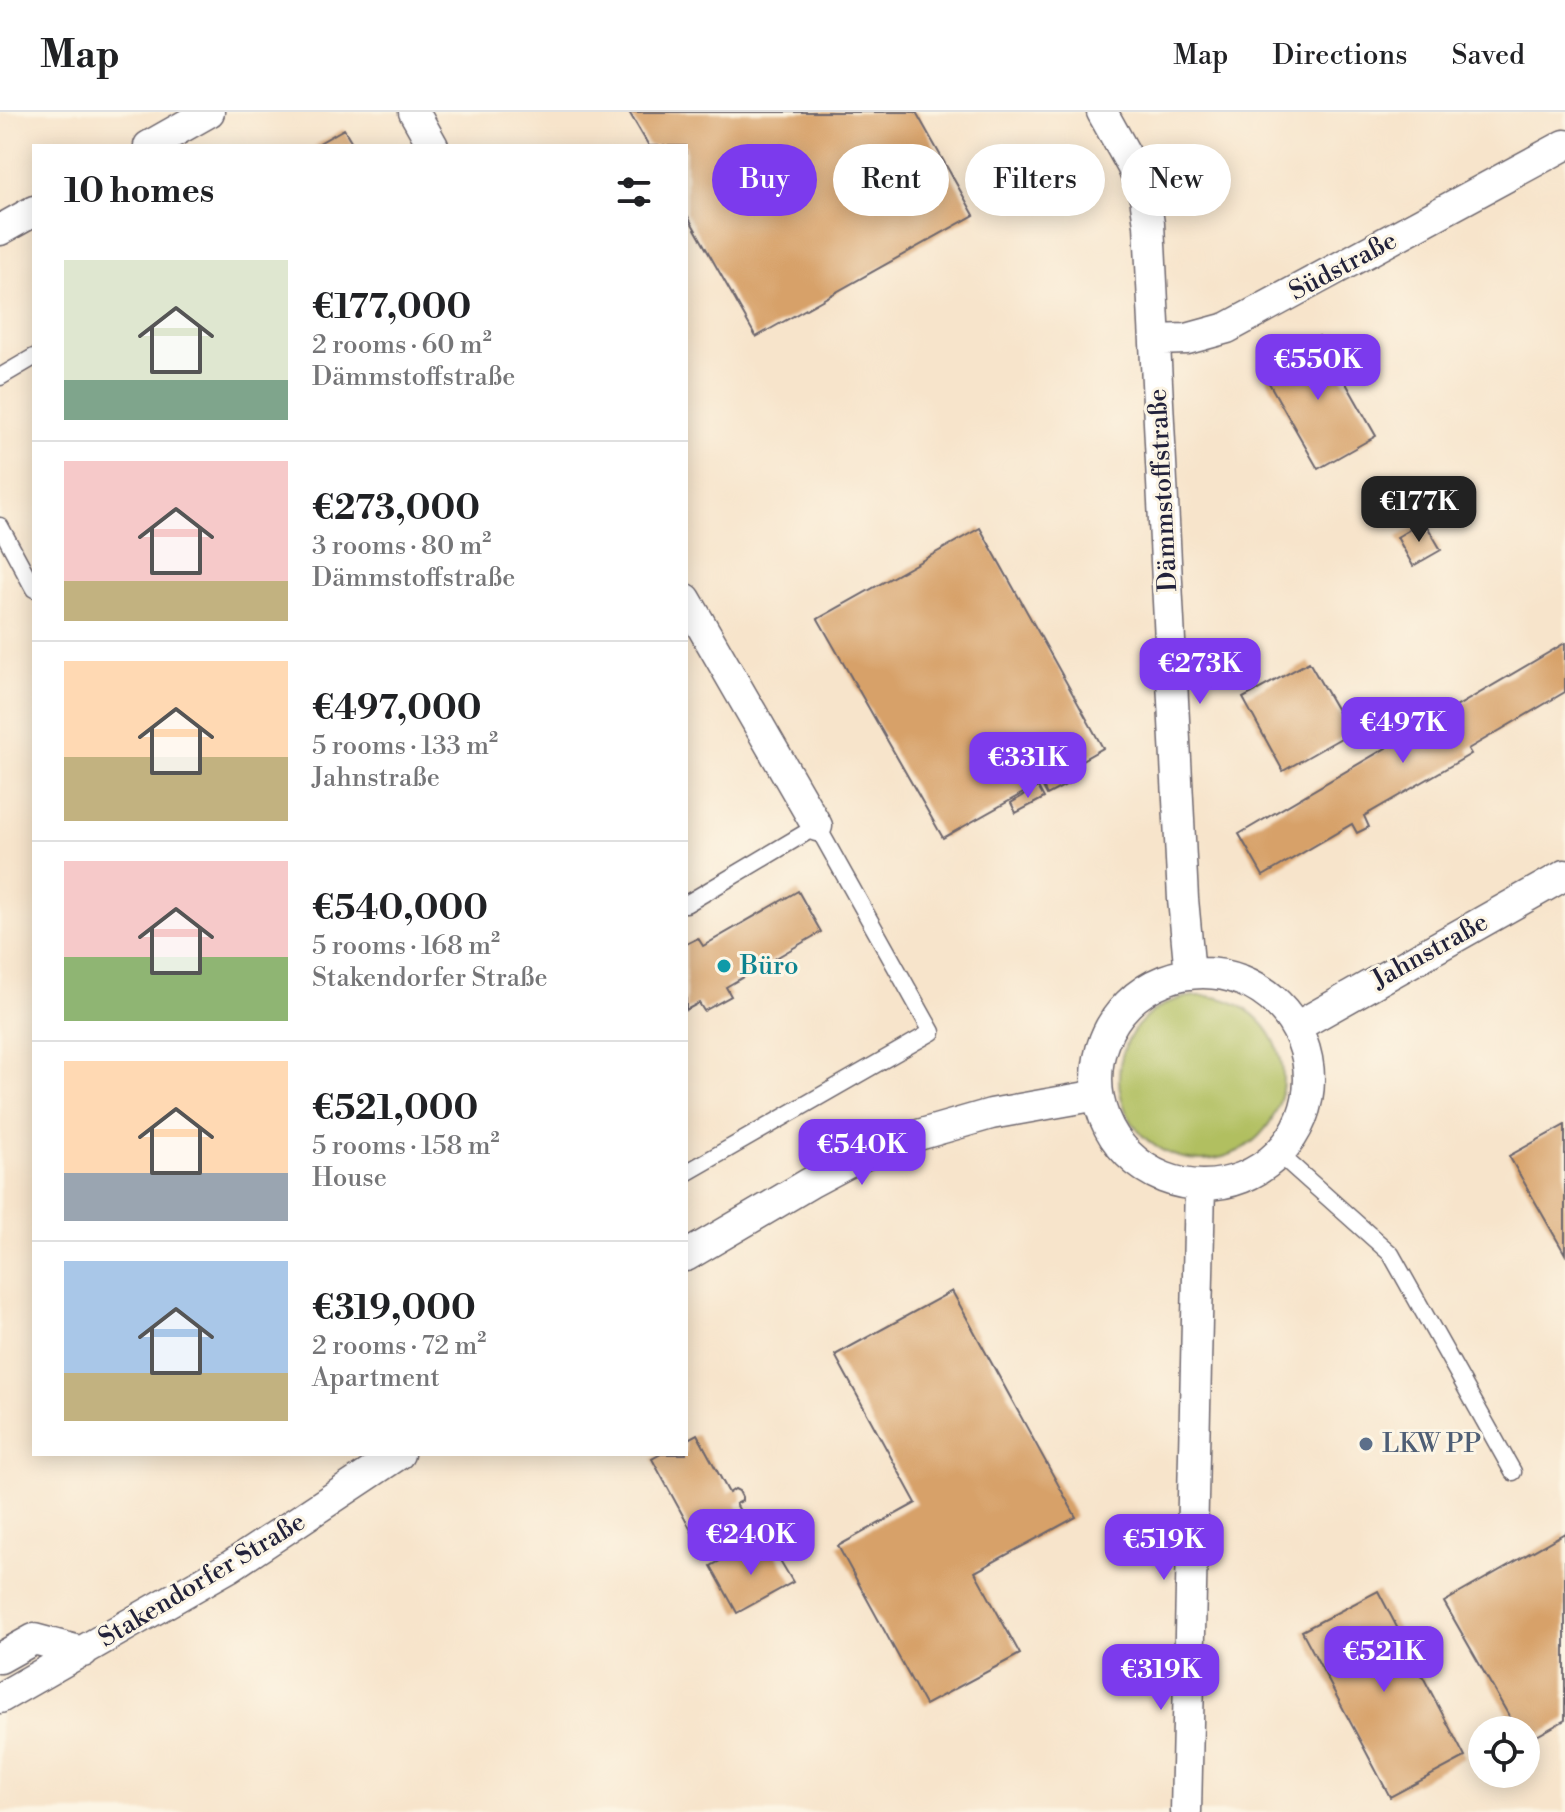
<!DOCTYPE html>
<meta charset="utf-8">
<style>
body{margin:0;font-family:"Libre Bodoni",serif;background:#f2f2f2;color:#202124;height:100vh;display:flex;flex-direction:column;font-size:30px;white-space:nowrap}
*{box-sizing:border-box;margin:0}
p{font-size:26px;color:#757577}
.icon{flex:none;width:44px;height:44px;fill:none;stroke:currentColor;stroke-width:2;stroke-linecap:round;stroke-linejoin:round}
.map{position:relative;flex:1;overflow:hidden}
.side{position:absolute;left:32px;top:32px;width:656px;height:1312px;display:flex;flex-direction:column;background:#fff;border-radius:0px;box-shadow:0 4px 20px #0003}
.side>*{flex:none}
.hud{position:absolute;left:712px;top:32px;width:732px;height:72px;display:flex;gap:16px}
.controls{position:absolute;left:1468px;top:1604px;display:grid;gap:16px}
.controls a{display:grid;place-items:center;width:72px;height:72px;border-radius:50%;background:#fff;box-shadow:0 4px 20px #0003;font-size:40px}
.price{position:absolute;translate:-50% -68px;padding:0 18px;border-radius:16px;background:#7c3aed;color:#fff;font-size:26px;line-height:52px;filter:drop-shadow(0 2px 4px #0008)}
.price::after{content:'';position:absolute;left:50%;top:48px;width:24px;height:18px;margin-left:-12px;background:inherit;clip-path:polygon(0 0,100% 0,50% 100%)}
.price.active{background:#222;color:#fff}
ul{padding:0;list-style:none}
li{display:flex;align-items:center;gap:24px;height:200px;padding:0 32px}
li+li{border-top:2px solid #e0e0e0}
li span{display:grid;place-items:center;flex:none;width:224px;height:160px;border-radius:0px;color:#555}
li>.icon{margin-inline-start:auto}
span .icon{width:96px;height:96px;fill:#fffc;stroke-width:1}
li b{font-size:34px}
h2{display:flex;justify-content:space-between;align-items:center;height:96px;padding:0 32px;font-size:34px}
.tag{padding:0 28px;border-radius:36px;background:#fff;box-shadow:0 4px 20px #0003;font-size:28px;line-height:72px}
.tag.active{background:#7c3aed;color:#fff}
header{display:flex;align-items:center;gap:48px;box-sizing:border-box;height:112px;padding:0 40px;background:#fff;border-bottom:2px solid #e0e0e0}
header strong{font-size:38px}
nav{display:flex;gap:44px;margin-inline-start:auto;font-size:28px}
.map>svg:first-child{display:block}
.green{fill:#b1bf61;stroke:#6a704e;stroke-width:2}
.building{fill:#d7a169}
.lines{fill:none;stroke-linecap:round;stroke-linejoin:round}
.lane-casing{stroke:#6d666d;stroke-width:19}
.street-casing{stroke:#6d666d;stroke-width:33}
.lane{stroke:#fff;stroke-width:16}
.street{stroke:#fff;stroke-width:30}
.culture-dot{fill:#0f9aa8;stroke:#fcf5e5;stroke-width:3}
.service-dot{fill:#5c6f8a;stroke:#fcf5e5;stroke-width:3}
.labels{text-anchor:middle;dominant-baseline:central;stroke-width:6;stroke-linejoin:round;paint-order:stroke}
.street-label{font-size:26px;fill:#22223b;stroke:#fcf5e5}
.culture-label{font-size:26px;fill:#0d838f;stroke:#fcf5e5;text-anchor:start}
.service-label{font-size:26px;fill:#4e5e75;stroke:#fcf5e5;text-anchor:start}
</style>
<header>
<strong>Map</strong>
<nav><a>Map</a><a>Directions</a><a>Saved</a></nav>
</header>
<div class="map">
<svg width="1565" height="1700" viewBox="0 0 1565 1700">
<rect width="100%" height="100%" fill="#fcf5e5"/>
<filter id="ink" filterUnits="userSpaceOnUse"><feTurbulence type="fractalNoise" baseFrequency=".0125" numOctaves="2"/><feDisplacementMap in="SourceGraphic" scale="16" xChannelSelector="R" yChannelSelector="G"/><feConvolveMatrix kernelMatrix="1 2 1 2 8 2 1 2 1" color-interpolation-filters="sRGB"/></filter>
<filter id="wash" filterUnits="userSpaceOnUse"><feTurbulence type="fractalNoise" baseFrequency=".006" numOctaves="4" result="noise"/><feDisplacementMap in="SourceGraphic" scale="32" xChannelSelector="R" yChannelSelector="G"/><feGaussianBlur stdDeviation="1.8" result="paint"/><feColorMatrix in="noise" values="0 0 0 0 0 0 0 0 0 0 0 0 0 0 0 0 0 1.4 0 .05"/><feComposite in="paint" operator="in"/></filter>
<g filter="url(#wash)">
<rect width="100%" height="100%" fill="#f7e4cb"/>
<path class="green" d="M1119 966a82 82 0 1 1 164 0a82 82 0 1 1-164 0Z"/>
<g id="blocks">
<path class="building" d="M 629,0 L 916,0 L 974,103 L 756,225 L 686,101 L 686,34 L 649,34 Z
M 344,17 L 354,34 L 314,34 Z
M 1319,224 L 1376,324 L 1318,357 L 1261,257 Z
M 1424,409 L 1441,438 L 1413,454 L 1397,425 Z
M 980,416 L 1103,636 L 1068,656 L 1075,668 L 1047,683 L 1041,671 L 943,726 L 818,507 Z
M 1565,531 L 1565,580 L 1468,637 L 1471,642 L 1364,704 L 1369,715 L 1357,721 L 1352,712 L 1263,764 L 1239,722 Z
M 1309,550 L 1350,621 L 1283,659 L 1243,586 Z
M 1038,675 L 1044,686 L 1016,701 L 1011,691 Z
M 798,779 L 821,820 L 726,875 L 731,884 L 704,899 L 699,891 L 686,898 L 686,832 L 698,826 L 703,834 Z
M 1565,1013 L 1565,1142 L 1509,1044 Z
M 952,1179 L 1076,1405 L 975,1460 L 1020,1542 L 925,1593 L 838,1434 L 916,1391 L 835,1243 Z
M 697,1322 L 729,1381 L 735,1377 L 739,1379 L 742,1385 L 742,1389 L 736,1392 L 744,1406 L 698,1431 L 652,1347 L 661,1342 L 686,1342 L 686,1328 Z
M 1565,1421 L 1565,1608 L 1526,1630 L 1526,1618 L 1517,1618 L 1444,1490 Z
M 752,1431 L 760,1446 L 774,1438 L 793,1470 L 737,1501 L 711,1454 Z
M 1378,1479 L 1465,1645 L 1390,1685 L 1302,1519 Z"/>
</g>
</g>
<g filter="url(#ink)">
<use href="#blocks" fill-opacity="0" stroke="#6d666d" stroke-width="2"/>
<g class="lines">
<defs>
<path id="lane" d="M 0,265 L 34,245
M 0,414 L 34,477
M 686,792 L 817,714 L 932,920 L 686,1061
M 1278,1041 L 1391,1142 L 1513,1360"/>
<path id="street" d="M 414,0 L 433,34
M 1102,0 L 1132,54 L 1145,85 L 1149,112 L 1183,787 L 1190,862
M 149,34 L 209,0
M 0,118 L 34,99
M 1155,228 L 1187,227 L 1227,216 L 1565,33
M 686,487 L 817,714
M1097 967a106 106 0 1 1 212 0a106 106 0 1 1-212 0Z
M 1296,915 L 1565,763
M 686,1144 L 810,1071 L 857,1046 L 901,1028 L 991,1002 L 1098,983
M 0,1546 L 34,1527 L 83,1540
M 0,1586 L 229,1455 L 399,1342
M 1186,1700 L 1200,1073"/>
</defs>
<use href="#lane" class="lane-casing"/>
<use href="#street" class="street-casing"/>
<use href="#lane" class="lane"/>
<use href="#street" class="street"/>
</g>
</g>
<circle class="culture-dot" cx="724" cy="854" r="8"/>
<circle class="service-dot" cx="1366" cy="1332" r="8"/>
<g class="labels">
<g class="street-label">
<text transform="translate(1343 154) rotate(-28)">Südstraße</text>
<text transform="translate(1163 378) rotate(-93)">Dämmstoffstraße</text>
<text transform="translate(1430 839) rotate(-29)">Jahnstraße</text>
<text transform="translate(202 1468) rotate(-31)">Stakendorfer Straße</text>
</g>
<g class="culture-label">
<text x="740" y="854">Büro</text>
</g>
<g class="service-label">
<text x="1382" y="1332">LKW PP</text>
</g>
</g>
</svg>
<div class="controls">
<a><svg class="icon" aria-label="locate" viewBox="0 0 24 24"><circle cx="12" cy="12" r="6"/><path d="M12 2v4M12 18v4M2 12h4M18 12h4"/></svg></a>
</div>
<b class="price" style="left:1318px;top:290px">€550K</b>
<b class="price active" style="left:1419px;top:432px">€177K</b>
<b class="price" style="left:1200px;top:594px">€273K</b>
<b class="price" style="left:1403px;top:653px">€497K</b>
<b class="price" style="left:1028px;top:688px">€331K</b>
<b class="price" style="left:862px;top:1075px">€540K</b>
<b class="price" style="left:751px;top:1465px">€240K</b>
<b class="price" style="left:1164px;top:1470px">€519K</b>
<b class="price" style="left:1384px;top:1582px">€521K</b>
<b class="price" style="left:1161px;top:1600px">€319K</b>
<div class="hud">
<a class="tag active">Buy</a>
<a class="tag">Rent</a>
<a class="tag">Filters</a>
<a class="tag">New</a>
</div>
<section class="side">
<h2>10 homes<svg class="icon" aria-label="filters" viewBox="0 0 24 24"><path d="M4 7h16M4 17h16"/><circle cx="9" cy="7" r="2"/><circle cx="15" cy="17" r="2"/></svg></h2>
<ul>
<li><span style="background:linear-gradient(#dfe7d0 75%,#7fa58c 0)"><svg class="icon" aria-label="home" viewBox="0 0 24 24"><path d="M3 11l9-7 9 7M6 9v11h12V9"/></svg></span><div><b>€177,000</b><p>2 rooms · 60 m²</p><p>Dämmstoffstraße</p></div></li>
<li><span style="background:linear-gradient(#f6c9c9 75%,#c2b280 0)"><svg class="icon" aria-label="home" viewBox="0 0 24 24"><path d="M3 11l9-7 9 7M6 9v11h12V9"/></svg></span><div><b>€273,000</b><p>3 rooms · 80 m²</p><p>Dämmstoffstraße</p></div></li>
<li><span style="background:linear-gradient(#ffd9b3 60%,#c2b280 0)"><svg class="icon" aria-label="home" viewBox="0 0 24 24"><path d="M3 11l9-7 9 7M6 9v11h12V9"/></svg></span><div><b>€497,000</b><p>5 rooms · 133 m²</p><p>Jahnstraße</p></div></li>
<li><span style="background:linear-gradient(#f6c9c9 60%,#8fb573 0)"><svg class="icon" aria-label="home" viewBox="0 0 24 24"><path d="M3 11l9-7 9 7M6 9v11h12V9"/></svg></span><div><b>€540,000</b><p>5 rooms · 168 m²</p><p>Stakendorfer Straße</p></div></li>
<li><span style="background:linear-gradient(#ffd9b3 70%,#9aa5b1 0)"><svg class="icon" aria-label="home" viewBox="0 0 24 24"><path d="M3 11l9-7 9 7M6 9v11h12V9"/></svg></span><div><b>€521,000</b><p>5 rooms · 158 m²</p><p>House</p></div></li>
<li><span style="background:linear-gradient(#a9c7e8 70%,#c2b280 0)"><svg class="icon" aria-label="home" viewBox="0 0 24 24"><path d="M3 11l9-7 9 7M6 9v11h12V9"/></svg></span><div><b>€319,000</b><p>2 rooms · 72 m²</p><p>Apartment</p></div></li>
</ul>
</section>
</div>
